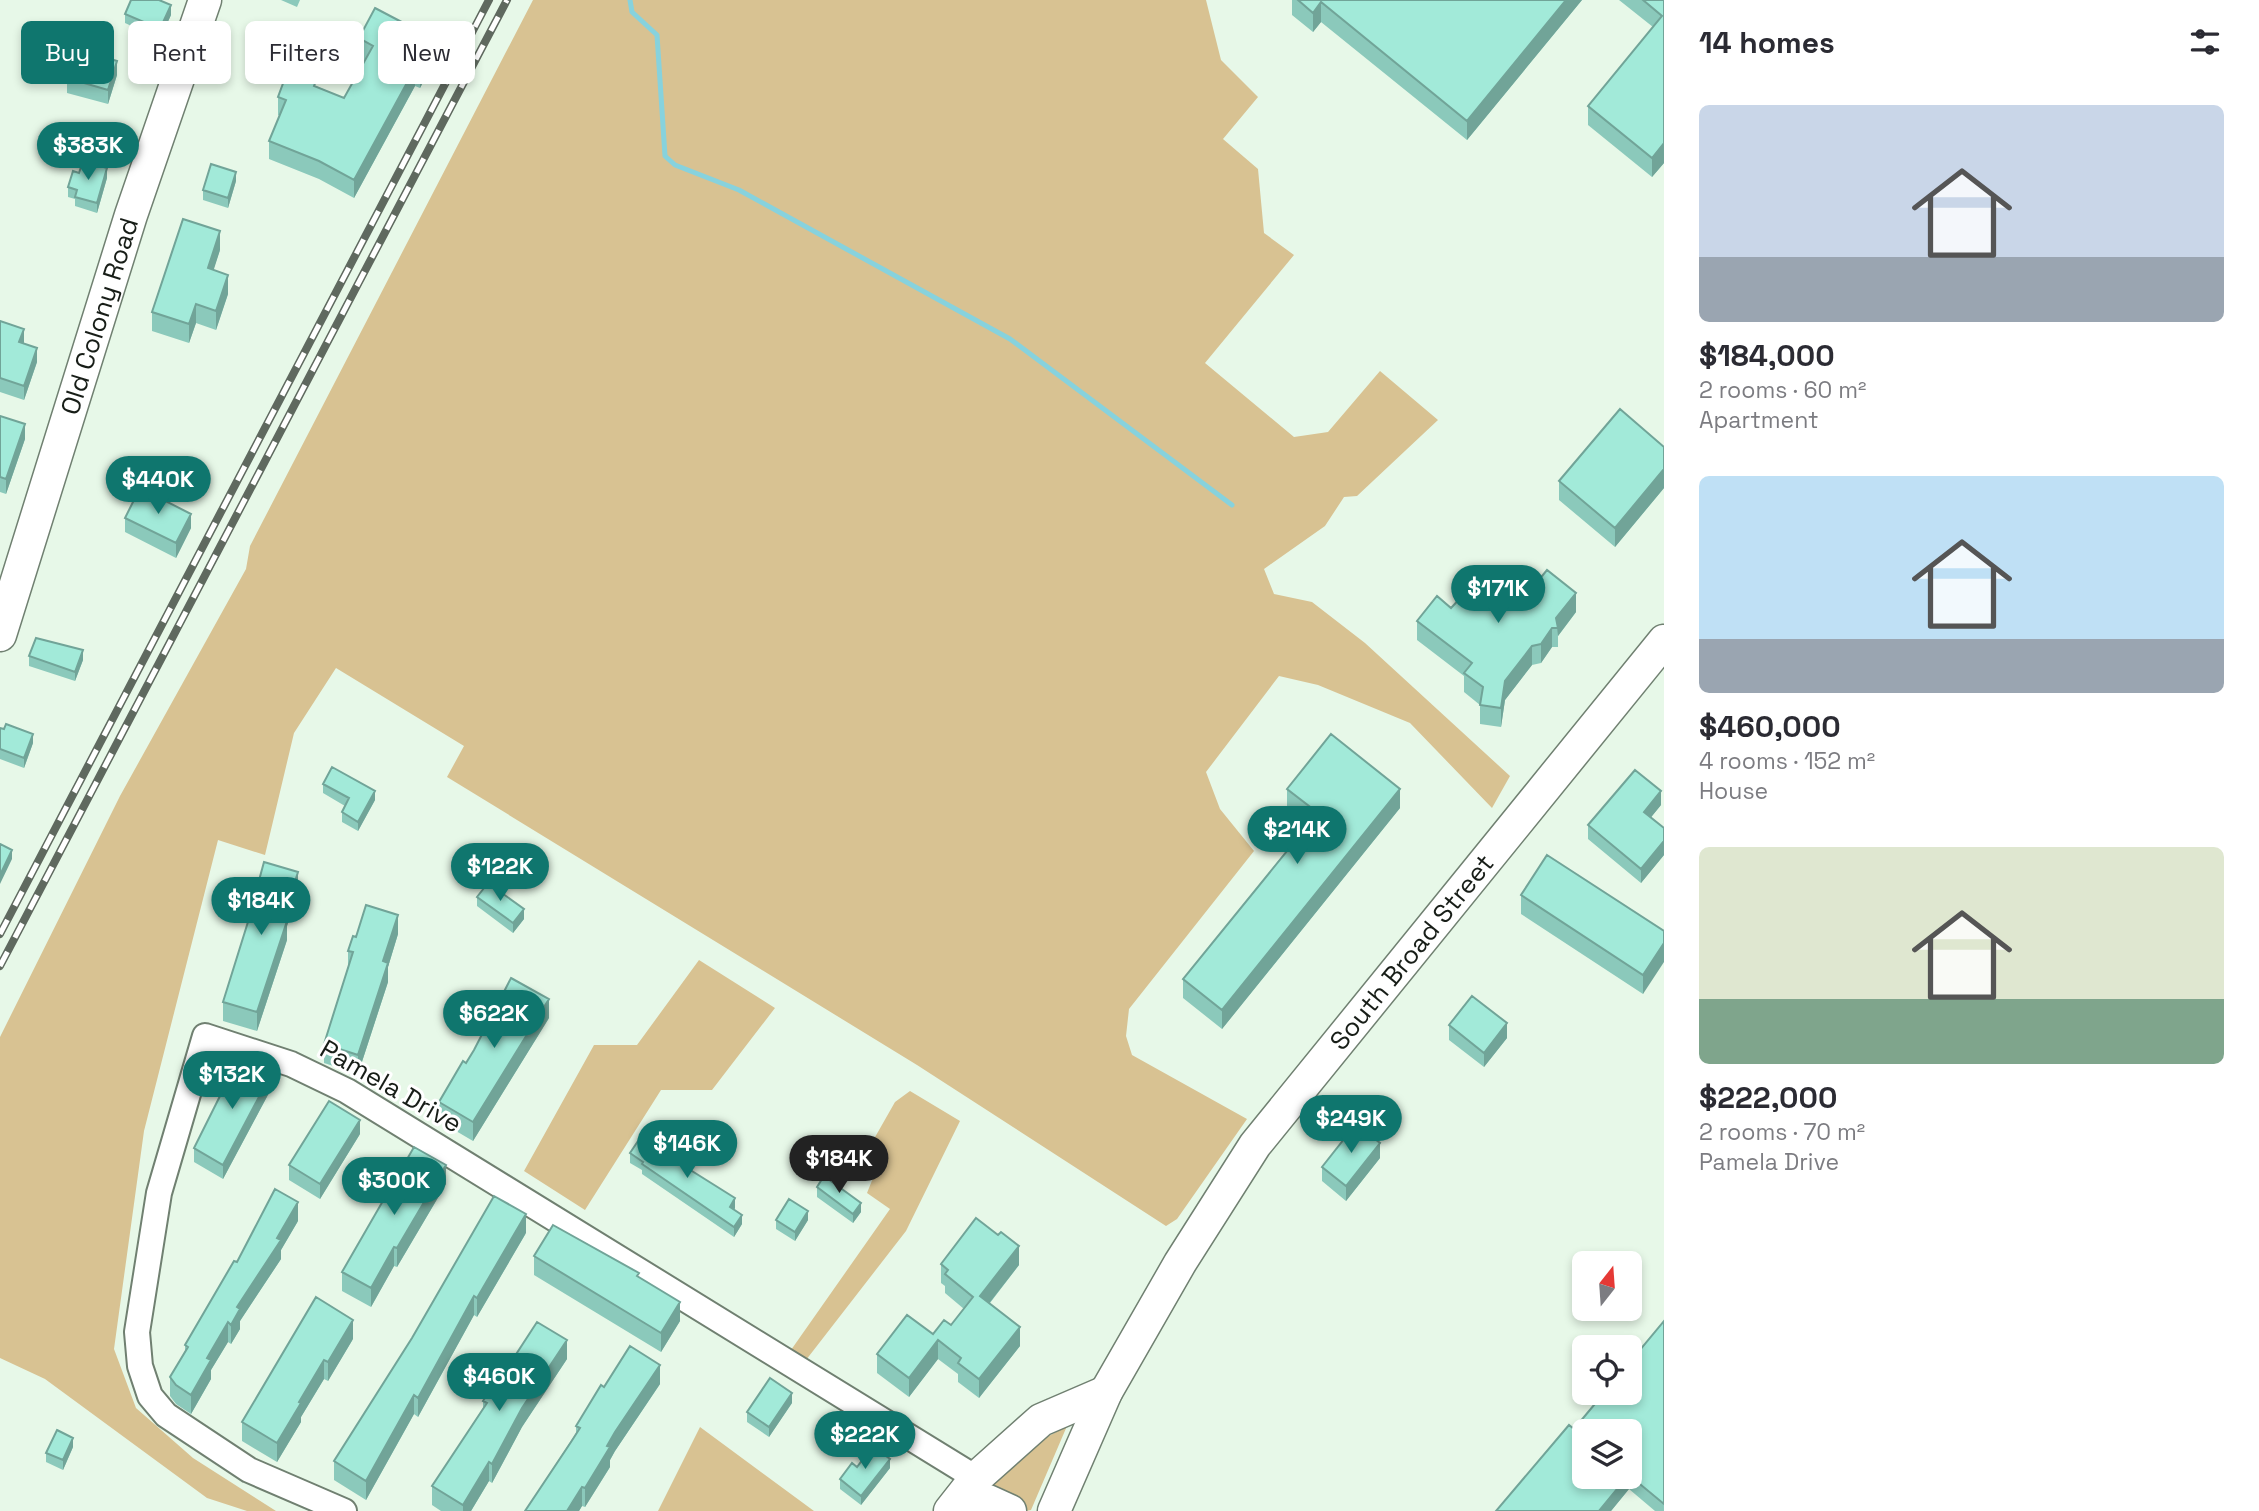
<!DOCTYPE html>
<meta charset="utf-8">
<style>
body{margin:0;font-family:"Space Grotesk",sans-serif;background:#f7f7f7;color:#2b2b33;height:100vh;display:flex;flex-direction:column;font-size:26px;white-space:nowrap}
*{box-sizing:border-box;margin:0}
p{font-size:23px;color:#7c7c81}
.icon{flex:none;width:38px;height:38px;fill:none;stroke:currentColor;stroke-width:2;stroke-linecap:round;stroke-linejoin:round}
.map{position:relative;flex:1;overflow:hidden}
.panel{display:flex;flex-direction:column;background:#fff;width:595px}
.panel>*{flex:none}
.guide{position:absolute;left:21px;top:21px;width:665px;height:63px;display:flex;gap:14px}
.needle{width:46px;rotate:17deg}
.fabs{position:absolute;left:1572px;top:1251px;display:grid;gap:14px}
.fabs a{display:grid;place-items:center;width:70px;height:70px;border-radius:10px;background:#fff;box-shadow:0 4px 10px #0003;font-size:35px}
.price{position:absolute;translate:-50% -60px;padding:0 16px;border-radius:24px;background:#0f766e;color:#fff;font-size:23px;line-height:46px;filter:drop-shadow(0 2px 4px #0008)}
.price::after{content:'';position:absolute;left:50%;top:42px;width:21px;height:16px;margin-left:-10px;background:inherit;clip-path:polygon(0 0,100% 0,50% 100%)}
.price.selected{background:#222;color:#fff}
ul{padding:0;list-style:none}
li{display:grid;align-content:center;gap:14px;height:371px;padding:0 35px}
li span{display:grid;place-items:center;height:217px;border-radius:10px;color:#555}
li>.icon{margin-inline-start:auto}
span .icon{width:126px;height:126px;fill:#fffc;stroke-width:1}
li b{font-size:30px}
h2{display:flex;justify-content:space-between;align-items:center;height:84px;padding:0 35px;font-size:30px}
.pill{padding:0 24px;border-radius:10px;background:#fff;box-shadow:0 4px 10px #0003;font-size:24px;line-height:63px}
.pill.selected{background:#0f766e;color:#fff}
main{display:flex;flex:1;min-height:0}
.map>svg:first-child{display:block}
.green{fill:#d8c292}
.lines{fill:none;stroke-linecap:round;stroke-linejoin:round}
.stream{stroke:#87d2dd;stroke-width:5}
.minor-casing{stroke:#708071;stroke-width:28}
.major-casing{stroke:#708071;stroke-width:35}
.minor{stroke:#fff;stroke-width:24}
.major{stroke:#fff;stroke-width:32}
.rail-casing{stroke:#5f695f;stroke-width:8}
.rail{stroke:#fff;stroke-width:5;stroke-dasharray:16;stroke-linecap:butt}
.wall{fill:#8bc9bb;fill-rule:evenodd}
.shaded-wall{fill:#71a498}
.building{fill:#a2ead9;stroke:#71a498;stroke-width:2}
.labels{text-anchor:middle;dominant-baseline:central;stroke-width:6;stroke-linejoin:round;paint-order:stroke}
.street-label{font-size:26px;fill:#171d17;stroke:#fff}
</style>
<main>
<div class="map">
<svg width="1664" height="1511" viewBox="0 0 1664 1511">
<rect width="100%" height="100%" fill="#e7f8e8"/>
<path class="green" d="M 533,0 L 1206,0 L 1221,60 L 1258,97 L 1223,139 L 1258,169 L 1264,233 L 1294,255 L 1205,363 L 1294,437 L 1328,432 L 1380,371 L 1438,420 L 1357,496 L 1344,497 L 1325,526 L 1264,569 L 1274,594 L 1312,602 L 1365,643 L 1510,776 L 1492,808 L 1410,723 L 1318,685 L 1279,676 L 1206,772 L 1220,809 L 1254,851 L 1129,1009 L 1126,1036 L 1132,1055 L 1247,1119 L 1177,1219 L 1166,1226 L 917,1065 L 447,777 L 464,746 L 336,668 L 294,733 L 265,855 L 218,840 L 144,1131 L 114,1349 L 136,1408 L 193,1458 L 276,1511 L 247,1511 L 207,1498 L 45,1379 L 0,1358 L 0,1037 L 120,796 L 246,569 L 250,546 Z
M 699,960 L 775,1008 L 712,1090 L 661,1090 L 585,1210 L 524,1171 L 594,1045 L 637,1045 Z
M 910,1091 L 960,1121 L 906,1231 L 806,1360 L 791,1350 L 890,1209 L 867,1193 L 873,1178 L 862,1160 L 895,1102 Z
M 1067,1426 L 1031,1510 L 1026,1511 L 994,1490 L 992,1486 L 996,1481 L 1038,1442 Z
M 700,1427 L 814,1511 L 658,1511 Z"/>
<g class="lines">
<path class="stream" d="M 630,0 L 632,12 L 657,35 L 665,156 L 675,165 L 739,190 L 1010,339 L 1232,505"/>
<defs>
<path id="minor" d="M 344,1511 L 249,1470 L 166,1415 L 150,1396 L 140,1366 L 137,1332 L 159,1193 L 205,1036 L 291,1064 L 347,1091 L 976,1478"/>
<g id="major">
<path id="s1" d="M 0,635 L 131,215 L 205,0"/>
<path d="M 960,1499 L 988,1501 L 1010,1511"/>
<path d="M 950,1511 L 976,1478 L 1041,1420 L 1106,1392"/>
<path id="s2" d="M 1054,1511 L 1106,1392 L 1180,1263 L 1255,1145 L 1664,641"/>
</g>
</defs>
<use href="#minor" class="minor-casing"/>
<use href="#major" class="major-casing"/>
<use href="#minor" class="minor"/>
<use href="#major" class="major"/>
<defs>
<path id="rail" d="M 0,934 L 489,0
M 0,966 L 507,0"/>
</defs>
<use href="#rail" class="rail-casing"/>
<use href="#rail" class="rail"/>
</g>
<path class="wall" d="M 281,0 L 300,0 L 297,7 Z
M 1292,0 L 1582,0 L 1467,140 L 1321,22 L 1313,32 L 1292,15 Z
M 1619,0 L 1664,0 L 1664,163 L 1652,177 L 1588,125 L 1588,106 L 1653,27 Z
M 125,14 L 171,15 L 160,39 L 125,23 Z
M 359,38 L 436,58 L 420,88 L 415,86 L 354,198 L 319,179 L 269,159 L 269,141 L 280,116 L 278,115 L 278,97 L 316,86 L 344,98 L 365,60 L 359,56 Z
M 117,75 L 108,104 L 67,93 L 67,78 Z
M 79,173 L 107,178 L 97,213 L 75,206 L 75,199 L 68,197 L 68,187 Z
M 236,181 L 228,208 L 203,200 L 203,190 Z
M 220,250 L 213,270 L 228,294 L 216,330 L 196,323 L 189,343 L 152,331 L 152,312 Z
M 0,321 L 24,343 L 37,362 L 24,400 L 0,392 Z
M 0,416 L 25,439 L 6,494 L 0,492 Z
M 1664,447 L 1664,488 L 1615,547 L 1559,500 L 1559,481 Z
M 125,518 L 191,528 L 176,558 L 125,532 Z
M 1504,581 L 1534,586 L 1576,612 L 1558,636 L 1558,647 L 1552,647 L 1541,663 L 1532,665 L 1505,700 L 1501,727 L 1480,724 L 1480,705 L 1464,692 L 1464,676 L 1417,640 L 1417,621 L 1451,608 Z
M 29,656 L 83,660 L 75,681 L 29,666 Z
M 0,728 L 33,743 L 24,768 L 0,759 Z
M 323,784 L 375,800 L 358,831 L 342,822 L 342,812 L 345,806 L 323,793 Z
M 1287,789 L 1400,808 L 1222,1029 L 1183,998 L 1183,979 L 1308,824 L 1287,808 Z
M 1661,805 L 1651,817 L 1664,828 L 1664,855 L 1641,883 L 1588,839 L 1588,825 Z
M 298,891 L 287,926 L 287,940 L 257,1031 L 223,1021 L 223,1002 L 247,925 L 247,908 L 255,895 Z
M 1521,895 L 1664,931 L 1643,994 L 1521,914 Z
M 477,897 L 524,919 L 513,933 L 477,906 Z
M 398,934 L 388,967 L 388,982 L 358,1074 L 324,1063 L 324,1044 L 348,967 L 348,951 L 356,937 Z
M 549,1018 L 473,1141 L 439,1121 L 439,1102 L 466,1063 Z
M 1449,1025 L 1507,1038 L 1484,1067 L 1449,1040 Z
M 270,1091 L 223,1179 L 194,1162 L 194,1148 Z
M 360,1134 L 320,1199 L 289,1180 L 289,1165 Z
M 630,1153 L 689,1169 L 735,1208 L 734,1210 L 742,1224 L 734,1237 L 642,1174 L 642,1170 L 630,1163 Z
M 1380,1158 L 1346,1201 L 1322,1181 L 1322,1167 Z
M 446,1184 L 397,1267 L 394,1266 L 371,1307 L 342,1291 L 342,1272 Z
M 817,1187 L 861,1212 L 853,1223 L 817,1197 Z
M 776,1220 L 808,1220 L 795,1241 L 776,1229 Z
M 298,1221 L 281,1250 L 281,1259 L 240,1321 L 240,1329 L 231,1344 L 228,1342 L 211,1370 L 211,1379 L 191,1414 L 176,1404 L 170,1396 L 170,1377 L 185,1351 L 185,1345 L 237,1262 Z
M 526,1233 L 477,1317 L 474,1315 L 418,1417 L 414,1414 L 366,1500 L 334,1480 L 334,1461 Z
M 534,1256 L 639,1278 L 680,1321 L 661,1352 L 534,1275 Z
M 941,1264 L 1019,1265 L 990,1303 L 1020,1346 L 979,1398 L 958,1382 L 958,1374 L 938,1359 L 909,1397 L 877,1373 L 877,1354 L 933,1334 L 951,1325 L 964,1309 L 945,1293 L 945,1286 L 941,1283 Z
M 1664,1321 L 1664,1511 L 1655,1511 L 1629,1489 L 1611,1511 L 1496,1511 L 1569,1425 L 1574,1429 L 1604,1393 L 1629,1393 L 1629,1363 ZM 1584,1432 L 1629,1432 L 1629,1477 L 1584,1477 Z
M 353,1339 L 328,1381 L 324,1379 L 301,1417 L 301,1422 L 277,1462 L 242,1441 L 242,1422 Z
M 567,1359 L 522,1427 L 492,1483 L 489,1481 L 471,1511 L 441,1511 L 432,1505 L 432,1486 L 483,1408 L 483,1401 L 511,1362 Z
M 660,1384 L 615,1451 L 610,1460 L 610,1467 L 585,1507 L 582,1506 L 579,1511 L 525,1511 L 576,1433 L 576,1426 L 604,1387 Z
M 792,1403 L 769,1437 L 747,1422 L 747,1412 Z
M 73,1447 L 63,1470 L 46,1462 L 46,1453 Z
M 857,1467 L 890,1468 L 861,1505 L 840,1489 L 840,1479 Z"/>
<path class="shaded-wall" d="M 1566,0 L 1582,0 L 1467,140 L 1467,121 Z
M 1321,2 L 1321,22 L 1313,32 L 1313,13 Z
M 171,5 L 171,15 L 160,39 L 160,29 Z
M 436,40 L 436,58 L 420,88 L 420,70 Z
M 117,61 L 117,75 L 108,104 L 108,90 Z
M 415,68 L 415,86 L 354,198 L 354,180 Z
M 1664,143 L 1664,163 L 1652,177 L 1652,158 Z
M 107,168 L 107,178 L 97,213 L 97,203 Z
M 236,172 L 236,181 L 228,208 L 228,198 Z
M 220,231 L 220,250 L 208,288 L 208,268 Z
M 228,275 L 228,294 L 216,330 L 216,311 Z
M 196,304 L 196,323 L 189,343 L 189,324 Z
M 24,329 L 24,343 L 19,342 Z
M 37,348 L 37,362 L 24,400 L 24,386 Z
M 25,424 L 25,439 L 6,494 L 6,479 Z
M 1664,469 L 1664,488 L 1615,547 L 1615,528 Z
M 191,514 L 191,528 L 176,558 L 176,543 Z
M 1576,593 L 1576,612 L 1558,636 L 1556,618 Z
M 1552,628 L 1552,647 L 1541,663 L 1541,644 Z
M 1532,646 L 1532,665 L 1505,700 L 1501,727 L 1501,708 L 1505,681 Z
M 83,650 L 83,660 L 75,681 L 75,672 Z
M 33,734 L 33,743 L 24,768 L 24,758 Z
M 1400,789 L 1400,808 L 1222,1029 L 1222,1010 Z
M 375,791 L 375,800 L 358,831 L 358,822 Z
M 1661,791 L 1661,805 L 1644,826 L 1644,812 Z
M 1664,841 L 1664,855 L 1641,883 L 1641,869 Z
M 12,850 L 12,859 L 0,884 L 0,875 Z
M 298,872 L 298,891 L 287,926 L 287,940 L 257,1031 L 257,1012 L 283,920 Z
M 524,909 L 524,919 L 513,933 L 513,923 Z
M 398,915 L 398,934 L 388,967 L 388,982 L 358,1074 L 358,1055 L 383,961 Z
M 1664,943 L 1664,962 L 1643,994 L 1643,975 Z
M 549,999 L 549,1018 L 473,1141 L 473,1122 Z
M 1507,1023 L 1507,1038 L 1484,1067 L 1484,1053 Z
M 270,1076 L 270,1091 L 223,1179 L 223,1165 Z
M 360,1120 L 360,1134 L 320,1199 L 320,1184 Z
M 1380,1143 L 1380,1158 L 1346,1201 L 1346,1186 Z
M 689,1159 L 689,1168 L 684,1166 Z
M 446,1165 L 446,1184 L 397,1267 L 397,1248 Z
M 735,1198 L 735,1208 L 730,1217 L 730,1207 Z
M 298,1202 L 298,1221 L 281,1250 L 281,1259 L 240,1321 L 240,1329 L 231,1344 L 231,1325 L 237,1307 Z
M 861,1203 L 861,1212 L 853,1223 L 853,1214 Z
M 808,1211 L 808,1220 L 795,1241 L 795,1232 Z
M 526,1214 L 526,1233 L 477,1317 L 477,1298 Z
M 742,1215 L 742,1224 L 734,1237 L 734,1227 Z
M 1019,1246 L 1019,1265 L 980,1315 L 980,1296 Z
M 394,1247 L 394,1266 L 371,1307 L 371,1288 Z
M 474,1296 L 474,1315 L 418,1417 L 418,1398 Z
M 680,1302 L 680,1321 L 661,1352 L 661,1333 Z
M 353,1320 L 353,1339 L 328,1381 L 328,1362 Z
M 228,1322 L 228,1342 L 211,1370 L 211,1379 L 191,1414 L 191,1395 L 207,1358 Z
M 1020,1327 L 1020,1346 L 979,1398 L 979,1379 Z
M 567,1340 L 567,1359 L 522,1427 L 492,1483 L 492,1464 L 522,1408 Z
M 938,1340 L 938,1359 L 909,1397 L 909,1378 Z
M 324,1360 L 324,1379 L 301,1417 L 301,1422 L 277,1462 L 277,1443 L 299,1402 Z
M 660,1365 L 660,1384 L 615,1451 L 610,1460 L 610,1467 L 585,1507 L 585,1488 L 607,1446 L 615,1432 Z
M 792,1393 L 792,1403 L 769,1437 L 769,1427 Z
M 414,1395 L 414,1414 L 366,1500 L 366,1481 Z
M 73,1438 L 73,1447 L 63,1470 L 63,1460 Z
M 890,1459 L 890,1468 L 861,1505 L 861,1496 Z
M 489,1462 L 489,1481 L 471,1511 L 463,1511 L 463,1505 Z
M 1627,1477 L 1629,1477 L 1629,1489 L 1611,1511 L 1599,1511 Z
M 582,1487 L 582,1506 L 579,1511 L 567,1511 Z"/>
<path class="building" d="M 131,0 L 159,0 L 171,5 L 160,29 L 125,14 Z
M 1298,0 L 1566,0 L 1467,121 L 1321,2 L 1313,13 Z
M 1643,0 L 1664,0 L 1664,143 L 1652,158 L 1588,106 L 1662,16 Z
M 375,8 L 436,40 L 420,70 L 415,68 L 354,180 L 319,161 L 269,141 L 286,100 L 278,97 L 288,70 L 316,81 L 314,86 L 344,98 L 373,46 L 359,38 Z
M 75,49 L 117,61 L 108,90 L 67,78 Z
M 83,161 L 107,168 L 97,203 L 75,197 L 77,190 L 68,187 L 73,171 L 79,173 Z
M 211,164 L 236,172 L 228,198 L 203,190 Z
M 183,219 L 220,231 L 208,268 L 228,275 L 216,311 L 196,304 L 189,324 L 152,312 Z
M 0,321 L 24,329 L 19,342 L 37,348 L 24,386 L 0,378 Z
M 1620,409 L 1664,447 L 1664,469 L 1615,528 L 1559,481 Z
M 0,416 L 25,424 L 6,479 L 0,477 Z
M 140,488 L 191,514 L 176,543 L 125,518 Z
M 1488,568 L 1504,581 L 1513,569 L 1534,586 L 1547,570 L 1576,593 L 1556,618 L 1558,628 L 1552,628 L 1541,644 L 1532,646 L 1505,681 L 1501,708 L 1480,705 L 1483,687 L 1464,673 L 1472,663 L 1417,621 L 1437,596 L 1451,608 Z
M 36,638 L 83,650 L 75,672 L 29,656 Z
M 6,724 L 33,734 L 24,758 L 0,749 L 0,728 L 4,729 Z
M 1331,734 L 1400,789 L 1222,1010 L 1183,979 L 1318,813 L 1287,789 Z
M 332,767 L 375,791 L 358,822 L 342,812 L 349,798 L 323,784 Z
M 1635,770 L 1661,791 L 1644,812 L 1664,828 L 1664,841 L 1641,869 L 1588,825 Z
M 0,844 L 12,850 L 0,875 Z
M 1547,855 L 1664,931 L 1664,943 L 1643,975 L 1521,895 Z
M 264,862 L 298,872 L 283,920 L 287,921 L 257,1012 L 223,1002 L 252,909 L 247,908 L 251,894 L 255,895 Z
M 488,883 L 524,909 L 513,923 L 477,897 Z
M 366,905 L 398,915 L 383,961 L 388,963 L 358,1055 L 324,1044 L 353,952 L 348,951 L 353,936 L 356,937 Z
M 511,978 L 549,999 L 473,1122 L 439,1102 L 463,1061 L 466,1063 L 474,1050 Z
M 1472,996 L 1507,1023 L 1484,1053 L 1449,1025 Z
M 239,1058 L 270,1076 L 223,1165 L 194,1148 Z
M 329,1101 L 360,1120 L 320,1184 L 289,1165 Z
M 1356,1124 L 1380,1143 L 1346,1186 L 1322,1167 Z
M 640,1138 L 669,1156 L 674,1149 L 689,1159 L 684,1166 L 735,1198 L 730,1207 L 742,1215 L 734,1227 L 642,1164 L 643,1162 L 630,1153 Z
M 414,1147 L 446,1165 L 397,1248 L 394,1247 L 371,1288 L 342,1272 Z
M 824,1176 L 861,1203 L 853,1214 L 817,1187 Z
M 275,1189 L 298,1202 L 277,1238 L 281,1240 L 237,1307 L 240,1309 L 231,1325 L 228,1322 L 207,1358 L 211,1360 L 191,1395 L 176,1385 L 170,1377 L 188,1347 L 185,1345 L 234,1261 L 237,1262 Z
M 494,1196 L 526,1214 L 477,1298 L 474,1296 L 418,1398 L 414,1395 L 366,1481 L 334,1461 L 412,1338 Z
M 789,1199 L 808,1211 L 795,1232 L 776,1220 Z
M 976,1218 L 998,1235 L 1001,1232 L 1019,1246 L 980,1296 L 1020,1327 L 979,1379 L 958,1363 L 961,1358 L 938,1340 L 909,1378 L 877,1354 L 907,1315 L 933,1334 L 944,1320 L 951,1325 L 973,1297 L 945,1274 L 948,1270 L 941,1264 Z
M 553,1225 L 639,1273 L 637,1276 L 680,1302 L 661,1333 L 534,1256 Z
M 316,1297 L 353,1320 L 328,1362 L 324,1360 L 299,1402 L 301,1403 L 277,1443 L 242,1422 Z
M 1664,1321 L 1664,1504 L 1629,1475 L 1629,1432 L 1584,1432 L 1584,1477 L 1627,1477 L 1599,1511 L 1496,1511 L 1569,1425 L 1574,1429 L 1604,1393 L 1629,1393 L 1629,1363 Z
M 537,1322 L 567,1340 L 522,1408 L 492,1464 L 489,1462 L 463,1505 L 432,1486 L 487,1403 L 483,1401 L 508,1360 L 511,1362 Z
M 630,1346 L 660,1365 L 615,1432 L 607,1446 L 610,1447 L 585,1488 L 582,1487 L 567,1511 L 525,1511 L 571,1442 L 580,1428 L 576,1426 L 601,1385 L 604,1387 Z
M 770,1378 L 792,1393 L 769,1427 L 747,1412 Z
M 57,1430 L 73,1438 L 63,1460 L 46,1453 Z
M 873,1446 L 890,1459 L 861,1496 L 840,1479 L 852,1463 L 857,1467 Z"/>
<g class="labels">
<g class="street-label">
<text stroke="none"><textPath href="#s1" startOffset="334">Old Colony Road</textPath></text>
<text stroke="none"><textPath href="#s2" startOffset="667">South Broad Street</textPath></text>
<text transform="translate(391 1086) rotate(30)">Pamela Drive</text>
</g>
</g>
</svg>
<div class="fabs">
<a><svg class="needle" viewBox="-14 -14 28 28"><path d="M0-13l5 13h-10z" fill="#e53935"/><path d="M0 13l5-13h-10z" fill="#7c7c81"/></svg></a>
<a><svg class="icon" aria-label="locate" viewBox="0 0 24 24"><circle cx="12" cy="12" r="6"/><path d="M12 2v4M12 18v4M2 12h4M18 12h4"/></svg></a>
<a><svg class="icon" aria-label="layers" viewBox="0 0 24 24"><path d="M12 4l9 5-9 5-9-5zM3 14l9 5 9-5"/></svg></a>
</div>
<b class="price" style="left:88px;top:182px">$383K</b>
<b class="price" style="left:158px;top:516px">$440K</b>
<b class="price" style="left:1498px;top:625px">$171K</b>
<b class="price" style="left:1297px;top:866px">$214K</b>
<b class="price" style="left:500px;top:903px">$122K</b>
<b class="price" style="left:261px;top:937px">$184K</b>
<b class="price" style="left:494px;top:1050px">$622K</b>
<b class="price" style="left:232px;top:1111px">$132K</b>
<b class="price" style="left:1351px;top:1155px">$249K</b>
<b class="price" style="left:687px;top:1180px">$146K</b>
<b class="price selected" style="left:839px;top:1195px">$184K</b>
<b class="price" style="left:394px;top:1217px">$300K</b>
<b class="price" style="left:499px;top:1413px">$460K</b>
<b class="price" style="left:865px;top:1471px">$222K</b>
<div class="guide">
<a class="pill selected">Buy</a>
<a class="pill">Rent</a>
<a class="pill">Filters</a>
<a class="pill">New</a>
</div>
</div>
<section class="panel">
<h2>14 homes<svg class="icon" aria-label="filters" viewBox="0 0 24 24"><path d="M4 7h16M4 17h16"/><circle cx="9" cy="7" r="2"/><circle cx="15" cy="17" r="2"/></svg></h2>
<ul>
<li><span style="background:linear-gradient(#c9d6e8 70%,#9aa5b1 0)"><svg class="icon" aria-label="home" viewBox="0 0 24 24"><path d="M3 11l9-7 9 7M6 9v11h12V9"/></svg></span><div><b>$184,000</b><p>2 rooms · 60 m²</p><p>Apartment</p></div></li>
<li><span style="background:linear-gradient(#bfe0f5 75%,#9aa5b1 0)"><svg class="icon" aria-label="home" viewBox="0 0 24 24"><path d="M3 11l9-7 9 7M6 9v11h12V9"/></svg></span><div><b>$460,000</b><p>4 rooms · 152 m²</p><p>House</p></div></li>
<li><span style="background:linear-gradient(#dfe7d0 70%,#7fa58c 0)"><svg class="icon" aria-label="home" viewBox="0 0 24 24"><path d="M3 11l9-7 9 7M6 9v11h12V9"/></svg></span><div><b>$222,000</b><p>2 rooms · 70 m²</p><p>Pamela Drive</p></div></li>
</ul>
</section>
</main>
